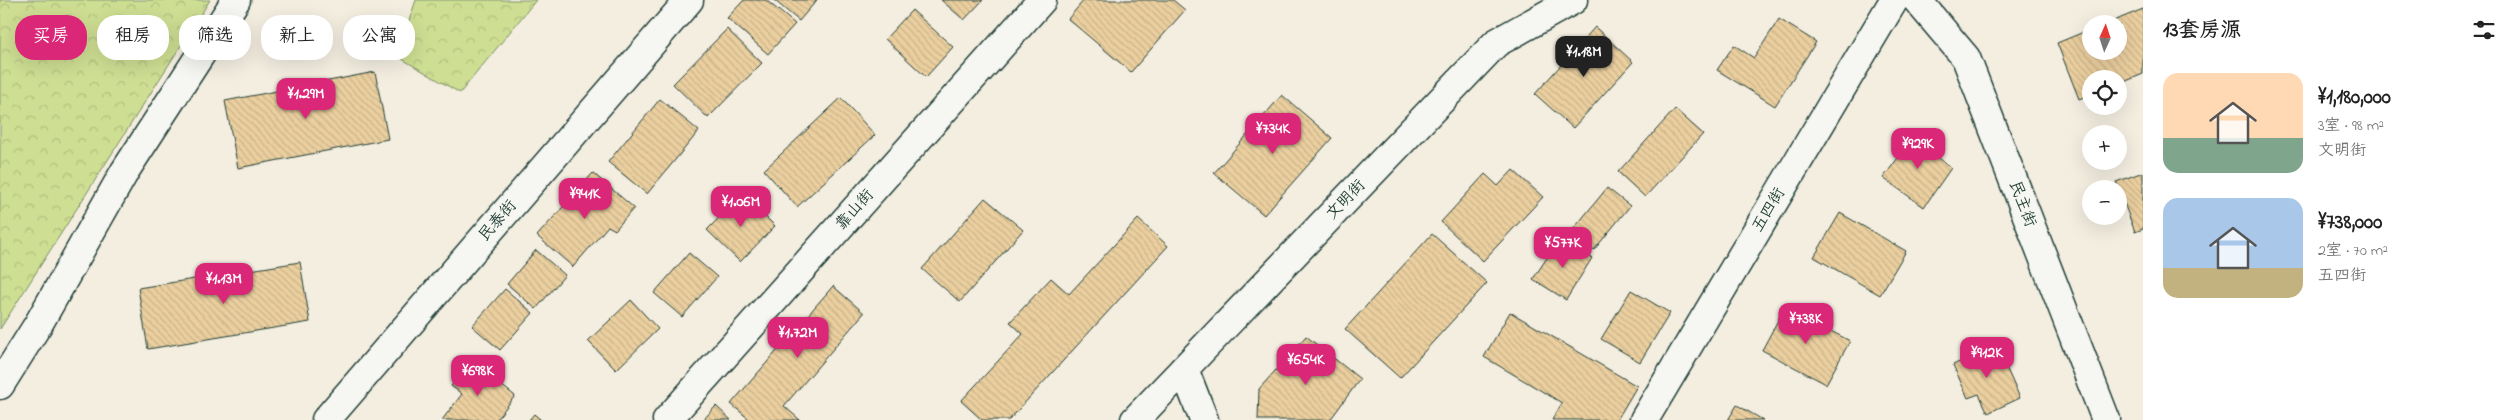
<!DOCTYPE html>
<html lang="zh">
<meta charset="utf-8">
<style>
body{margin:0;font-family:"Indie Flower","LXGW WenKai TC",sans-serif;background:#f6f6f6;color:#222;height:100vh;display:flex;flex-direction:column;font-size:19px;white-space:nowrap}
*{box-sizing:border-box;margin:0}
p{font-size:16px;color:#767676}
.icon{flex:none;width:28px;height:28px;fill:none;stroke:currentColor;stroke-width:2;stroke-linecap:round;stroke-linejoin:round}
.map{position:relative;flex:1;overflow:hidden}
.drawer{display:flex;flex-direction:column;background:#fff;width:375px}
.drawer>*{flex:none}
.hud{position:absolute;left:15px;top:15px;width:475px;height:45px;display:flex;gap:10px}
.needle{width:32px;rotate:3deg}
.buttons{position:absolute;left:2082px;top:15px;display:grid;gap:10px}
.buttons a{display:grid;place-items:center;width:45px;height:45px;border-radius:50%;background:#fff;box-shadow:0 5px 20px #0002;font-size:25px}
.price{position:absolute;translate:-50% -42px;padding:0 11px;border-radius:10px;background:#db2777;color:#fff;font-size:16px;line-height:32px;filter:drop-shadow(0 1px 2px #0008)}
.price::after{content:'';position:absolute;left:50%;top:30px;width:15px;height:11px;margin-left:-8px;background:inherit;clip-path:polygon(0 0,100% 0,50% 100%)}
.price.active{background:#222;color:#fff}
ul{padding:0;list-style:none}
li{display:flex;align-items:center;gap:15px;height:125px;padding:0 20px}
li span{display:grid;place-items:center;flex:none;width:140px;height:100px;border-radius:15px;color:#555}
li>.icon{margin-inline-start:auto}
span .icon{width:60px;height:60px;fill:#fffc;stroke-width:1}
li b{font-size:21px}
h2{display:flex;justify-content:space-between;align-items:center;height:60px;padding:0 20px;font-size:21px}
.tag{padding:0 18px;border-radius:20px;background:#fff;box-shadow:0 5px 20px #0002;font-size:18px;line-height:45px}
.tag.active{background:#db2777;color:#fff}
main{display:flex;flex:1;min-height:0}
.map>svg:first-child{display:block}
.forest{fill:url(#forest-crowns);stroke:#768e63}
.building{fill:url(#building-back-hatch);stroke:#1f3d34}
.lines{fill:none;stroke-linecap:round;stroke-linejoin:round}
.street-casing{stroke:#1f3d34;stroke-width:31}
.secondary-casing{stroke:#1f3d34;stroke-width:31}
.street{stroke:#f6f6f2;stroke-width:28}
.secondary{stroke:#f6f6f2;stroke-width:28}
.labels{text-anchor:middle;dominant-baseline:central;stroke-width:4;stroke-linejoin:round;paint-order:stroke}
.street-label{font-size:16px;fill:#1f3d34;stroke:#f6f6f2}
</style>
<main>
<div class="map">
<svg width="2143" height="420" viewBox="0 0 2143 420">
<defs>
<pattern id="forest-crowns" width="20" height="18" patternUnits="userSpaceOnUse" patternTransform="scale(1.25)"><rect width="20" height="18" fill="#cede92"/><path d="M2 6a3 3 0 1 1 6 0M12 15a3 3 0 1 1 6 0" fill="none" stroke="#b0bf7e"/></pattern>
<pattern id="building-back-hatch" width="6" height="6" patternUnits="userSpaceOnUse" patternTransform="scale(1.25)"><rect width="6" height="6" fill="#ebcf9f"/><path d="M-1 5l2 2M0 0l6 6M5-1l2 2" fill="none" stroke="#c9b38a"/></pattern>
</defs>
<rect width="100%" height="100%" fill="#f4eee1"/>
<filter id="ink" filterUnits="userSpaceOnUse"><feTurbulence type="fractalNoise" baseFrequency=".02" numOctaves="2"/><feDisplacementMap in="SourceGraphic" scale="10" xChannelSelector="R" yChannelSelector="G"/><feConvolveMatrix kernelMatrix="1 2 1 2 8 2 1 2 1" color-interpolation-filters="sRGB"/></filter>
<g filter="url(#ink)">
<path class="forest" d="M 0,0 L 210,0 L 0,329 Z
M 416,0 L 536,0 L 460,93 L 397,56 Z"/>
<path class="building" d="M 744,0 L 766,0 L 795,24 L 768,54 L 727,18 Z
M 774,0 L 817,0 L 799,21 Z
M 941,0 L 983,0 L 964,20 Z
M 1084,0 L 1173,0 L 1185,10 L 1131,72 L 1068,19 Z
M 2143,9 L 2143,74 L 2119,84 L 2119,79 L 2091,79 L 2091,94 L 2079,99 L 2057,43 L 2091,29 L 2091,51 L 2119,51 L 2119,24 L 2106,24 Z
M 912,10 L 953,47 L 926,77 L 885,39 Z
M 1779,19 L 1816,42 L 1775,106 L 1717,70 L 1734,45 L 1754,58 Z
M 1595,27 L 1633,62 L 1573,128 L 1535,94 Z
M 727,29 L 762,63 L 708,118 L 673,84 Z
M 375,72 L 388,139 L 238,168 L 225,101 Z
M 1282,95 L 1332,138 L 1264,215 L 1214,173 Z
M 841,98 L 875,135 L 797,207 L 764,170 Z
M 660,99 L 699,131 L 647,194 L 608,162 Z
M 1675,109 L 1703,134 L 1645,197 L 1618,172 Z
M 1928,130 L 1933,138 L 1927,148 L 1951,168 L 1924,207 L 1883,178 L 1918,131 Z
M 1513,170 L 1543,197 L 1483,261 L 1441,222 L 1485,174 L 1498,186 Z
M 2143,172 L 2143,229 L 2135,232 L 2116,182 Z
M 593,173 L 634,208 L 615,230 L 608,226 L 573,267 L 537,236 Z
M 1607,188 L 1630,206 L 1594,250 L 1571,232 Z
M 742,194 L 775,226 L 740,262 L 707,230 Z
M 985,198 L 1023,230 L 960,302 L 922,269 Z
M 1840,213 L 1906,251 L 1880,295 L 1814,257 Z
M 1138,219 L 1168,246 L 1009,420 L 982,420 L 961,401 L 1023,334 L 1010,322 L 1051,278 L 1069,294 Z
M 1432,234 L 1487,283 L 1400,378 L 1345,329 Z
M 1560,238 L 1592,258 L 1566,300 L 1533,279 Z
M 536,250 L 565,275 L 536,309 L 507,284 Z
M 689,253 L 717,277 L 682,317 L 654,293 Z
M 300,262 L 310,322 L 148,349 L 138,288 Z
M 833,286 L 864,313 L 784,406 L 800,420 L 750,420 L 731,404 Z
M 505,289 L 533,313 L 500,350 L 472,326 Z
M 1631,290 L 1670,313 L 1640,362 L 1601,339 Z
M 631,300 L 658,329 L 616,370 L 588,341 Z
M 1785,307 L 1850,341 L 1826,384 L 1762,350 Z
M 1510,312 L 1637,386 L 1617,420 L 1552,420 L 1562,403 L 1484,357 Z
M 1306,336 L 1360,379 L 1330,420 L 1258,420 L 1259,389 Z
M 1996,345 L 2020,398 L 1988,413 L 1979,394 L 1968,398 L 1953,365 Z
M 471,361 L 515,396 L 496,420 L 442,420 L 462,394 L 451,386 Z
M 1737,405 L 1763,420 L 1728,420 Z
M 716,406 L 731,420 L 703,420 Z
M 534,414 L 541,420 L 529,420 Z"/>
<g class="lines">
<defs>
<path id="street" d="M 1917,0 L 1966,58 L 2106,420
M 1184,369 L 1204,420
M 0,385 L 39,323 L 125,171 L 236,0
M 326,420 L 689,0
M 667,420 L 1042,0
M 1644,420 L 1894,0"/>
<path id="secondary" d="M 1135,420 L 1496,43 L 1573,0"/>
</defs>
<use href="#street" class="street-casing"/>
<use href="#secondary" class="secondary-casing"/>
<use href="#street" class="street"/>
<use href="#secondary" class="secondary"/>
</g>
</g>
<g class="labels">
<g class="street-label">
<text transform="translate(1346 200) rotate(-46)">文明街</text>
<text transform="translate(2022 204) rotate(69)">民主街</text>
<text transform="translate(855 210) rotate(-48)">靠山街</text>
<text transform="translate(1769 210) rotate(-59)">五四街</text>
<text transform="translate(498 221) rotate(-49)">民泰街</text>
</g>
</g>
</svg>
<div class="buttons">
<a><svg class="needle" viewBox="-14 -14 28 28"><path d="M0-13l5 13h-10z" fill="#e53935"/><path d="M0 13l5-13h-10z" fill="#767676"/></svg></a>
<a><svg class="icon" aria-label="locate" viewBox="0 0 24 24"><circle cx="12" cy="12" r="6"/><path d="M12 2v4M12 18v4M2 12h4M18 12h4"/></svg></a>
<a>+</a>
<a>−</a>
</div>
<b class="price active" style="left:1584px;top:78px">¥1.18M</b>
<b class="price" style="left:306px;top:120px">¥1.29M</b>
<b class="price" style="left:1273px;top:155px">¥734K</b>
<b class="price" style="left:1918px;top:170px">¥929K</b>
<b class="price" style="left:585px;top:220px">¥941K</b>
<b class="price" style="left:741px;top:228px">¥1.06M</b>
<b class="price" style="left:1563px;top:269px">¥577K</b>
<b class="price" style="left:224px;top:305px">¥1.13M</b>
<b class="price" style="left:1806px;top:345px">¥738K</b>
<b class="price" style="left:798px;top:359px">¥1.72M</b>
<b class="price" style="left:1987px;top:379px">¥912K</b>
<b class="price" style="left:1306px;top:386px">¥654K</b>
<b class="price" style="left:478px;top:397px">¥698K</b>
<div class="hud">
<a class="tag active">买房</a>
<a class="tag">租房</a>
<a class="tag">筛选</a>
<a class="tag">新上</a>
<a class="tag">公寓</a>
</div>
</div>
<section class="drawer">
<h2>13套房源<svg class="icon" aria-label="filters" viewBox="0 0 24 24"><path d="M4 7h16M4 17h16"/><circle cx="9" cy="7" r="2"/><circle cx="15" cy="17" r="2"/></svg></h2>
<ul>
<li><span style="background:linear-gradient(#ffd9b3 65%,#7fa58c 0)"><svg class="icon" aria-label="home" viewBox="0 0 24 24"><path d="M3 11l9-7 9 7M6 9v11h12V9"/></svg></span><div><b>¥1,180,000</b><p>3室 · 98 m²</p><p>文明街</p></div></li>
<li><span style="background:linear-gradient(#a9c7e8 70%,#c2b280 0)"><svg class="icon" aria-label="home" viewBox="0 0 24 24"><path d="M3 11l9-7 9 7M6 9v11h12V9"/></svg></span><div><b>¥738,000</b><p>2室 · 70 m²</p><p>五四街</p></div></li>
</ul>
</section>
</main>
